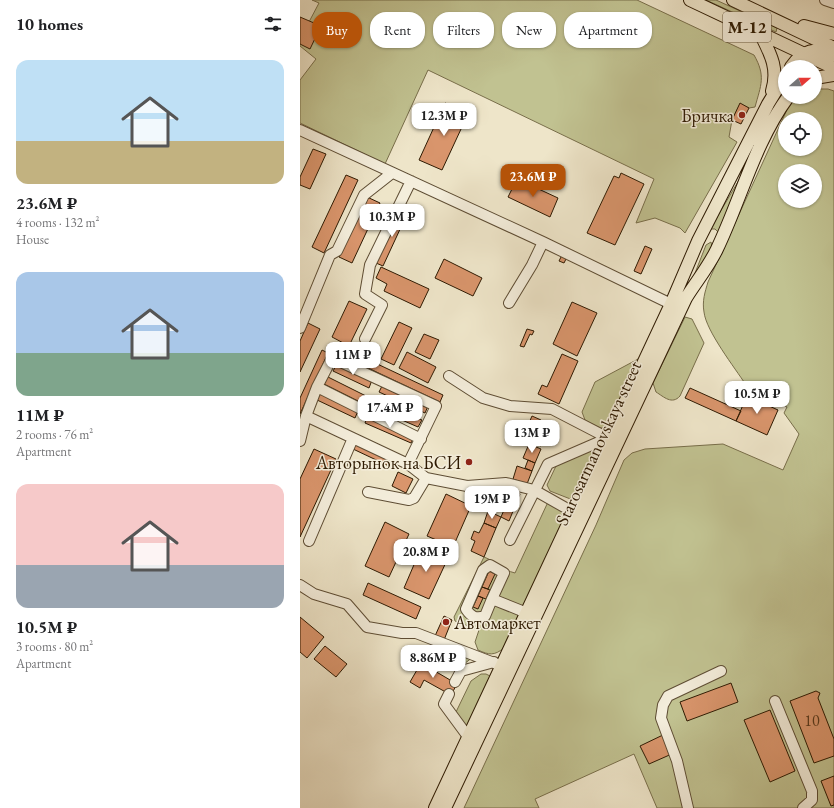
<!DOCTYPE html>
<meta charset="utf-8">
<style>
body{margin:0;font-family:"EB Garamond",serif;background:#f2f2f2;color:#202124;height:100vh;display:flex;flex-direction:column;font-size:15px;white-space:nowrap}
*{box-sizing:border-box;margin:0}
p{font-size:13px;color:#757577}
.icon{flex:none;width:22px;height:22px;fill:none;stroke:currentColor;stroke-width:2;stroke-linecap:round;stroke-linejoin:round}
.map{position:relative;flex:1;overflow:hidden}
.drawer{display:flex;flex-direction:column;background:#fff;width:300px}
.drawer>*{flex:none}
.guide{position:absolute;left:12px;top:12px;width:380px;height:36px;display:flex;gap:8px}
.needle{width:26px;rotate:69deg}
.controls{position:absolute;left:478px;top:60px;display:grid;gap:8px}
.controls a{display:grid;place-items:center;width:44px;height:44px;border-radius:50%;background:#fff;box-shadow:0 1px 3px #0004;font-size:20px}
.price{position:absolute;translate:-50% -34px;padding:0 9px;border-radius:8px;background:#fff;color:#222;font-size:13px;line-height:26px;filter:drop-shadow(0 1px 2px #0008)}
.price::after{content:'';position:absolute;left:50%;top:24px;width:12px;height:9px;margin-left:-6px;background:inherit;clip-path:polygon(0 0,100% 0,50% 100%)}
.price.selected{background:#b45309;color:#fff}
ul{padding:0;list-style:none}
li{display:grid;align-content:center;gap:8px;height:212px;padding:0 16px}
li span{display:grid;place-items:center;height:124px;border-radius:12px;color:#555}
li>.icon{margin-inline-start:auto}
span .icon{width:72px;height:72px;fill:#fffc;stroke-width:1}
li b{font-size:17px}
h2{display:flex;justify-content:space-between;align-items:center;height:48px;padding:0 16px;font-size:17px}
.tag{padding:0 14px;border-radius:16px;background:#fff;box-shadow:0 1px 3px #0004;font-size:14px;line-height:36px}
.tag.selected{background:#b45309;color:#fff}
main{display:flex;flex:1;min-height:0}
.map>svg:first-child{display:block}
.green{fill:#c1c291;stroke:#786e4a;fill-rule:evenodd}
.building{fill:#d9956c;stroke:#2e1a02}
.lines{fill:none;stroke-linecap:round;stroke-linejoin:round}
.minor-casing{stroke:#5e4d34;stroke-width:12}
.major-casing{stroke:#2e1a02;stroke-width:14}
.minor{stroke:#f4eedc;stroke-width:10}
.major{stroke:#eee5c9;stroke-width:12}
.poi-dot{fill:#8f2418;stroke:#f4eedc;stroke-width:1.5}
.labels{text-anchor:middle;dominant-baseline:central;stroke-width:3;stroke-linejoin:round;paint-order:stroke}
.number-label{font-size:16px;fill:#59391c}
.shield{fill:#f4eedc;stroke:#695a43;stroke-width:1}
.shield-label{font-size:17px;font-weight:bold;fill:#2e1a02}
.poi-label{font-size:18px;fill:#2e1a02;stroke:#f4eedc;text-anchor:end}
.street-label{font-size:18px;fill:#2e1a02;stroke:#f4eedc}
</style>
<main>
<section class="drawer">
<h2>10 homes<svg class="icon" aria-label="filters" viewBox="0 0 24 24"><path d="M4 7h16M4 17h16"/><circle cx="9" cy="7" r="2"/><circle cx="15" cy="17" r="2"/></svg></h2>
<ul>
<li><span style="background:linear-gradient(#bfe0f5 65%,#c2b280 0)"><svg class="icon" aria-label="home" viewBox="0 0 24 24"><path d="M3 11l9-7 9 7M6 9v11h12V9"/></svg></span><div><b>23.6M ₽</b><p>4 rooms · 132 m²</p><p>House</p></div></li>
<li><span style="background:linear-gradient(#a9c7e8 65%,#7fa58c 0)"><svg class="icon" aria-label="home" viewBox="0 0 24 24"><path d="M3 11l9-7 9 7M6 9v11h12V9"/></svg></span><div><b>11M ₽</b><p>2 rooms · 76 m²</p><p>Apartment</p></div></li>
<li><span style="background:linear-gradient(#f6c9c9 65%,#9aa5b1 0)"><svg class="icon" aria-label="home" viewBox="0 0 24 24"><path d="M3 11l9-7 9 7M6 9v11h12V9"/></svg></span><div><b>10.5M ₽</b><p>3 rooms · 80 m²</p><p>Apartment</p></div></li>
</ul>
</section>
<div class="map">
<svg width="534" height="808" viewBox="0 0 534 808">
<rect width="100%" height="100%" fill="#eee5c9"/>
<filter id="stains"><feTurbulence type="fractalNoise" baseFrequency=".005" numOctaves="4"/><feColorMatrix values="0 0 0 0 .2 0 0 0 0 .09 0 0 0 0 .02 0 0 0 .5 -.17"/></filter>
<radialGradient id="worn" r=".72"><stop offset=".6" stop-color="#630" stop-opacity="0"/><stop offset="1" stop-color="#630" stop-opacity=".3"/></radialGradient>
<path class="green" d="M 12,0 L 337,0 L 454,55 C 466,76 461,85 455,107 L 449,108 L 440,104 L 432,120 L 429,137 L 437,142 L 385,233 L 380,228 L 355,218 L 336,223 L 354,179 L 128,70 L 85,164 L 0,123 L 0,80 L 16,59 L 0,46 L 0,39 L 19,3 Z
M 406,0 L 416,0 L 477,28 L 476,32 Z
M 515,89 L 528,89 L 534,91 L 534,808 L 357,808 L 334,754 L 235,799 L 239,808 L 164,808 L 296,525 L 324,460 L 332,453 L 345,449 L 423,444 L 483,470 L 499,434 L 484,413 L 487,407 L 453,391 L 446,385 C 435,368 406,331 404,312 C 402,301 405,292 408,282 L 490,103 L 497,97 L 515,97 ZM 485,119 L 515,119 L 515,149 L 485,149 ZM 485,171 L 515,171 L 515,201 L 485,201 Z
M 439,180 L 419,233 L 415,229 L 410,229 Z
M 411,242 L 412,247 L 388,291 L 406,245 Z
M 385,317 L 392,319 L 404,343 L 380,396 C 372,405 364,397 356,392 L 353,383 Z
M 340,358 L 309,426 L 301,428 L 285,420 L 282,412 L 295,382 Z
M 288,450 L 296,453 L 273,500 L 250,491 L 247,485 L 256,466 Z
M 248,502 L 267,513 L 204,648 C 194,656 189,655 178,650 L 175,642 L 179,630 L 155,621 L 154,617 L 184,557 C 195,561 202,570 215,573 Z
M 143,646 L 173,657 L 164,664 L 141,663 L 138,658 Z
M 181,674 L 186,674 L 192,677 L 170,728 L 160,722 L 156,712 L 171,681 Z"/>
<path class="building" d="M 0,17 L 21,26 L 10,49 L 0,44 Z
M 145,103 L 168,114 L 142,170 L 119,160 Z
M 440,103 L 449,108 L 441,124 L 432,120 Z
M 13,149 L 26,154 L 10,189 L 0,185 L 0,177 Z
M 321,173 L 344,184 L 315,245 L 287,233 L 314,176 L 319,178 Z
M 46,175 L 58,180 L 24,253 L 12,247 Z
M 217,179 L 258,198 L 250,217 L 208,197 Z
M 67,197 L 80,203 L 52,263 L 39,257 Z
M 101,209 L 108,212 L 83,266 L 76,263 Z
M 345,246 L 352,249 L 341,274 L 334,271 Z
M 262,255 L 267,257 L 264,263 L 259,261 Z
M 144,259 L 182,278 L 173,296 L 135,278 Z
M 81,267 L 129,289 L 120,308 L 84,291 L 87,284 L 76,278 Z
M 49,301 L 67,309 L 49,346 L 32,337 Z
M 272,302 L 297,313 L 277,356 L 253,344 Z
M 99,322 L 112,328 L 94,365 L 81,359 Z
M 8,323 L 20,329 L 0,372 L 0,341 Z
M 227,329 L 234,331 L 232,335 L 230,334 L 224,347 L 220,346 Z
M 124,334 L 139,340 L 130,359 L 115,352 Z
M 60,342 L 70,346 L 66,355 L 56,351 Z
M 35,344 L 143,395 L 140,402 L 32,351 Z
M 22,350 L 28,353 L 0,414 L 0,398 Z
M 107,352 L 136,367 L 128,383 L 99,368 Z
M 262,354 L 278,361 L 259,404 L 238,394 L 242,385 L 247,387 Z
M 37,364 L 72,380 L 69,388 L 33,371 Z
M 26,376 L 66,396 L 62,403 L 22,383 Z
M 83,384 L 128,406 L 125,413 L 79,392 Z
M 390,388 L 441,411 L 436,421 L 385,398 Z
M 18,392 L 58,411 L 55,418 L 15,399 Z
M 445,395 L 478,410 L 467,435 L 436,421 L 443,405 L 441,404 Z
M 75,400 L 122,420 L 118,427 L 72,407 Z
M 68,415 L 115,436 L 111,443 L 65,423 Z
M 232,416 L 241,420 L 233,436 L 225,432 Z
M 244,421 L 251,424 L 241,446 L 234,443 Z
M 56,443 L 92,460 L 89,466 L 53,449 Z
M 229,444 L 241,449 L 235,463 L 223,458 Z
M 14,449 L 36,459 L 0,537 L 0,479 Z
M 228,460 L 235,463 L 232,471 L 225,468 Z
M 217,466 L 232,471 L 227,484 L 213,479 Z
M 98,472 L 113,479 L 106,493 L 92,486 Z
M 213,489 L 219,491 L 218,493 L 220,494 L 209,521 L 201,517 Z
M 146,494 L 171,506 L 153,547 L 127,536 Z
M 188,511 L 201,517 L 196,528 L 184,523 Z
M 85,522 L 109,534 L 89,577 L 65,566 Z
M 184,523 L 196,528 L 184,557 L 171,551 L 175,541 L 171,539 L 174,531 L 179,533 Z
M 122,546 L 148,558 L 129,599 L 104,588 Z
M 189,571 L 195,574 L 188,589 L 182,587 Z
M 68,583 L 121,607 L 116,619 L 63,595 Z
M 182,587 L 190,590 L 186,599 L 178,596 Z
M 178,596 L 183,598 L 178,609 L 173,607 Z
M 144,616 L 152,620 L 144,640 L 135,636 Z
M 0,617 L 24,637 L 7,658 L 0,652 Z
M 25,646 L 47,664 L 36,677 L 14,659 Z
M 121,663 L 157,684 L 151,695 L 124,680 L 120,688 L 110,682 Z
M 431,683 L 438,702 L 387,721 L 380,702 Z
M 516,691 L 520,693 L 518,698 L 534,739 L 534,756 L 514,763 L 490,701 Z
M 470,710 L 495,771 L 470,782 L 444,720 Z
M 365,734 L 374,753 L 349,764 L 340,746 Z
M 534,776 L 534,805 L 531,806 L 521,781 Z"/>
<g class="lines">
<defs>
<path id="minor" d="M 525,0 L 534,3
M 0,130 L 243,242 L 371,304
M 209,303 L 232,265 L 243,242
M 0,328 L 30,255 L 37,251 L 64,195 L 92,173
M 65,339 L 82,305 L 65,294 L 70,265 L 111,181
M 149,376 L 183,398 L 210,406 L 252,409 L 308,438
M 17,387 L 121,439
M 0,441 L 6,416 L 108,464 L 136,406 L 32,358 L 17,387 L 6,416
M 108,464 L 126,478 L 167,486 L 206,483 L 234,490 L 273,512
M 68,492 L 109,500 L 114,498 L 126,478
M 210,540 L 248,464 L 308,438
M 9,541 L 53,438
M 0,585 L 14,594 L 47,604 L 67,627 L 102,633 L 116,633 L 202,666
M 192,599 L 185,616 C 176,619 171,617 166,609 L 183,570 L 190,565 L 204,573 L 192,599 L 227,613
M 155,682 L 161,671 L 194,662
M 149,694 L 144,704 L 169,738
M 475,701 L 512,791 L 512,800 L 503,808
M 388,808 L 377,761 L 361,718 L 363,705 L 368,696 L 421,671"/>
<path id="major" d="M 390,0 L 534,68
M 433,0 L 534,48
M 504,26 L 534,34
M 460,33 C 470,53 479,68 472,91
M 491,67 C 503,50 515,47 534,55
M 515,78 L 534,75
M 135,808 L 371,304 L 398,241 L 468,104 L 485,76
M 145,808 L 386,298 C 396,282 409,266 417,249 C 441,199 455,142 488,97"/>
</defs>
<use href="#minor" class="minor-casing"/>
<use href="#major" class="major-casing"/>
<use href="#minor" class="minor"/>
<use href="#major" class="major"/>
</g>
<g class="poi-dot">
<circle cx="442" cy="115" r="4"/>
<circle cx="169" cy="462" r="4"/>
<circle cx="146" cy="622" r="4"/>
</g>
<g class="labels">
<g class="number-label">
<text x="512" y="720">10</text>
</g>
<rect class="shield" x="423" y="12" width="48" height="30" rx="3"/>
<g class="shield-label">
<text x="447" y="27">М-12</text>
</g>
<g class="poi-label">
<text x="434" y="115">Бричка</text>
<text x="161" y="462">Авторынок на БСИ</text>
<text x="154" y="622" text-anchor="start">Автомаркет</text>
</g>
<g class="street-label">
<text transform="translate(298 443) rotate(-65)">Starosarmanovskaya street</text>
</g>
</g>
<rect width="100%" height="100%" filter="url(#stains)"/>
<rect width="100%" height="100%" fill="url(#worn)"/>
</svg>
<div class="controls">
<a><svg class="needle" viewBox="-14 -14 28 28"><path d="M0-13l5 13h-10z" fill="#e53935"/><path d="M0 13l5-13h-10z" fill="#757577"/></svg></a>
<a><svg class="icon" aria-label="locate" viewBox="0 0 24 24"><circle cx="12" cy="12" r="6"/><path d="M12 2v4M12 18v4M2 12h4M18 12h4"/></svg></a>
<a><svg class="icon" aria-label="layers" viewBox="0 0 24 24"><path d="M12 4l9 5-9 5-9-5zM3 14l9 5 9-5"/></svg></a>
</div>
<b class="price" style="left:144px;top:137px">12.3M ₽</b>
<b class="price selected" style="left:233px;top:198px">23.6M ₽</b>
<b class="price" style="left:92px;top:238px">10.3M ₽</b>
<b class="price" style="left:53px;top:376px">11M ₽</b>
<b class="price" style="left:457px;top:415px">10.5M ₽</b>
<b class="price" style="left:90px;top:429px">17.4M ₽</b>
<b class="price" style="left:232px;top:454px">13M ₽</b>
<b class="price" style="left:192px;top:520px">19M ₽</b>
<b class="price" style="left:126px;top:573px">20.8M ₽</b>
<b class="price" style="left:133px;top:679px">8.86M ₽</b>
<div class="guide">
<a class="tag selected">Buy</a>
<a class="tag">Rent</a>
<a class="tag">Filters</a>
<a class="tag">New</a>
<a class="tag">Apartment</a>
</div>
</div>
</main>
